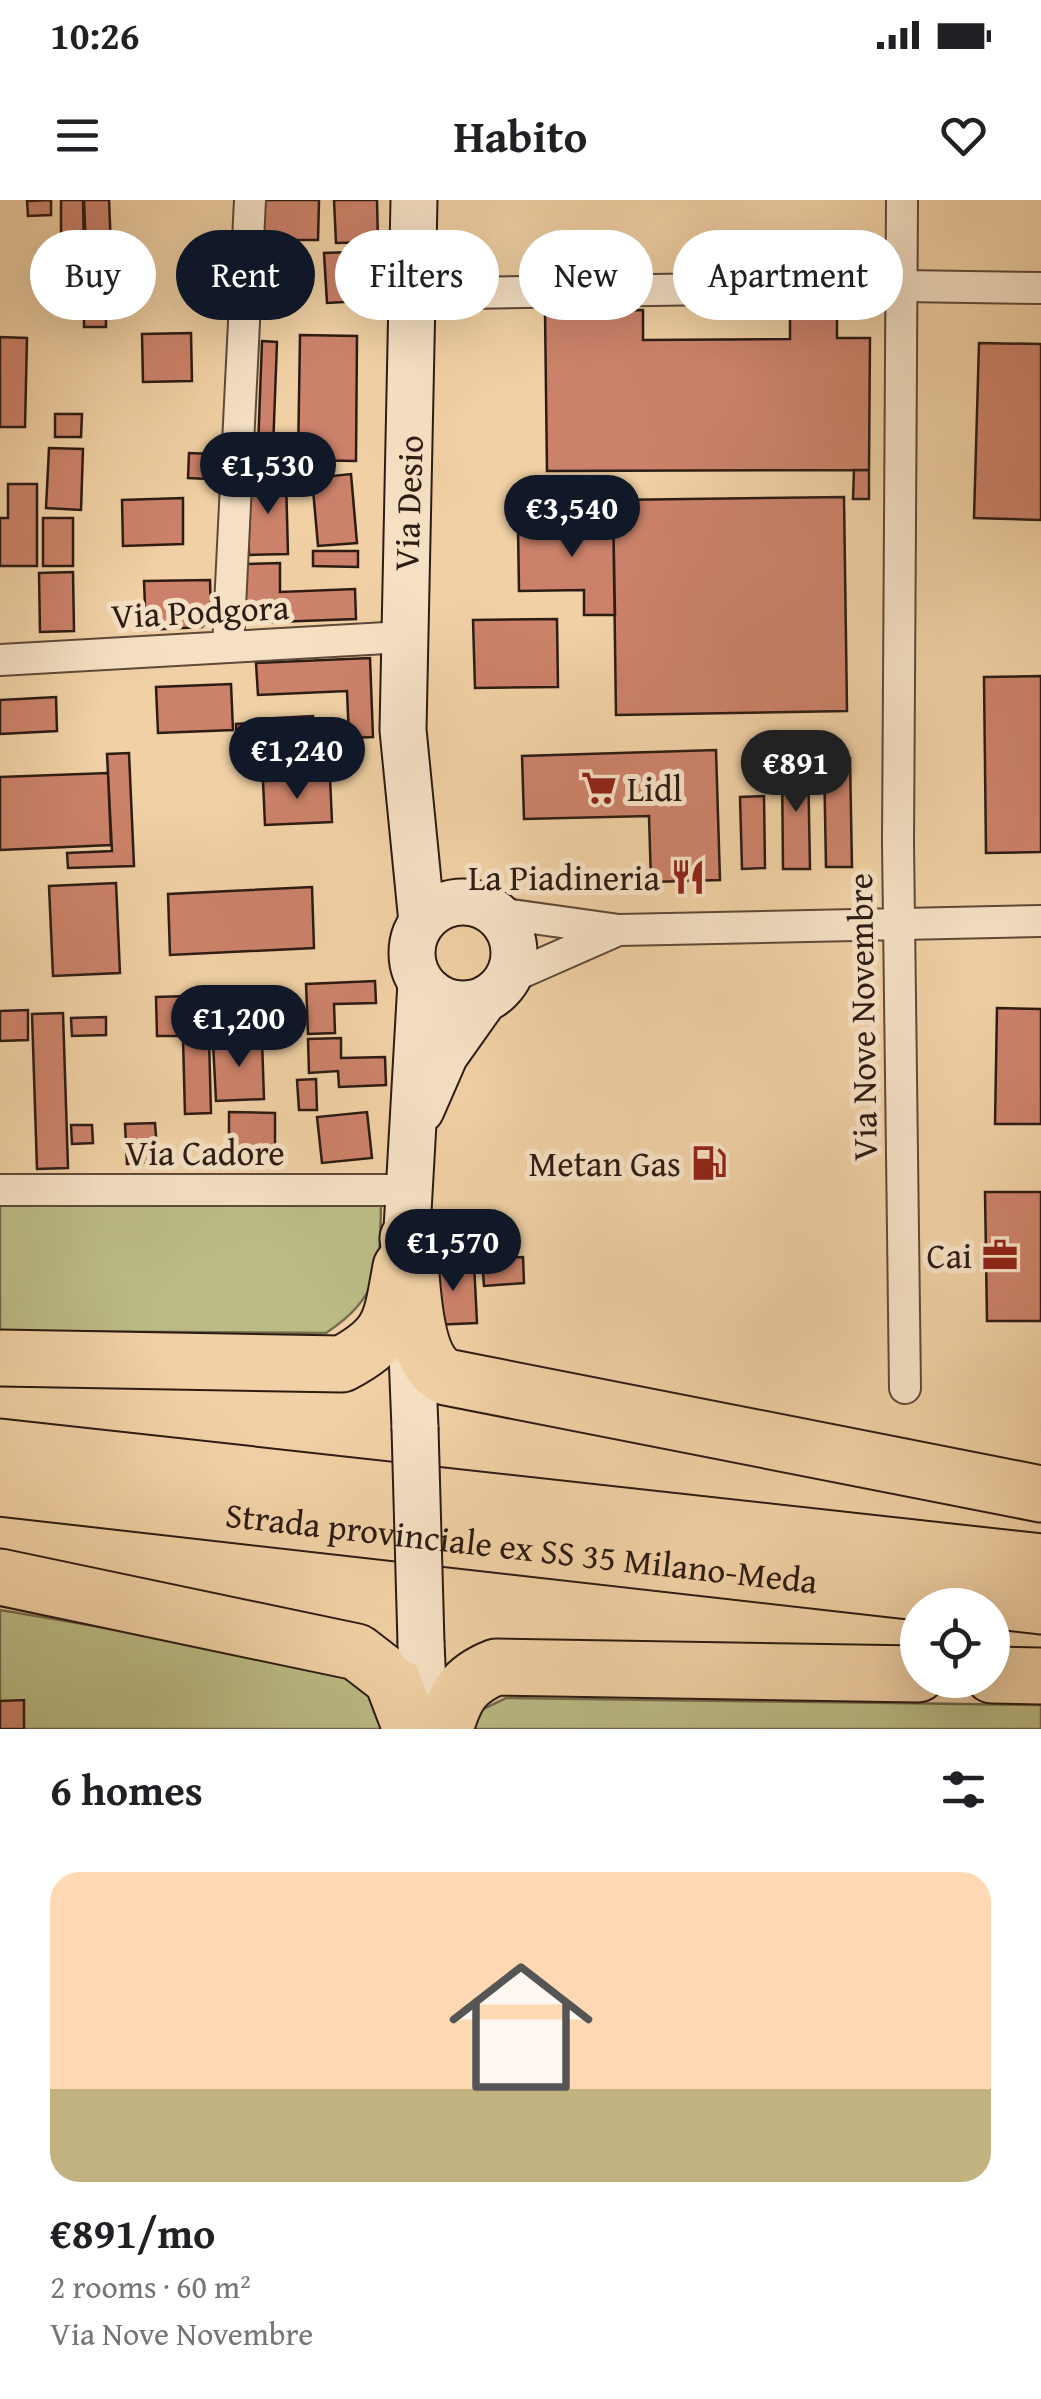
<!DOCTYPE html>
<meta charset="utf-8">
<style>
body{margin:0;font-family:"Gentium Book Plus",serif;background:#f6f6f6;color:#202124;height:100vh;display:flex;flex-direction:column;font-size:38px;white-space:nowrap}
*{box-sizing:border-box;margin:0}
p{font-size:32px;color:#757577}
.icon{flex:none;width:55px;height:55px;fill:none;stroke:currentColor;stroke-width:2;stroke-linecap:round;stroke-linejoin:round}
.map{position:relative;height:1529px;overflow:hidden}
.panel{display:flex;flex-direction:column;background:#fff;flex:1}
.panel>*{flex:none}
.hud{position:absolute;left:30px;top:30px;width:982px;height:90px;display:flex;gap:20px}
.fabs{position:absolute;left:900px;top:1388px;display:grid;gap:20px}
.fabs a{display:grid;place-items:center;width:110px;height:110px;border-radius:50%;background:#fff;box-shadow:0 10px 40px #0002;font-size:50px}
.price{position:absolute;translate:-50% -85px;padding:0 22px;border-radius:35px;background:#111827;color:#fff;font-size:32px;line-height:65px;filter:drop-shadow(0 2px 5px #0008)}
.price::after{content:'';position:absolute;left:50%;top:60px;width:30px;height:22px;margin-left:-15px;background:inherit;clip-path:polygon(0 0,100% 0,50% 100%)}
.price.active{background:#222;color:#fff}
ul{padding:0;list-style:none}
li{display:grid;align-content:center;gap:20px;height:530px;padding:0 50px}
li span{display:grid;place-items:center;height:310px;border-radius:30px;color:#555}
li>.icon{margin-inline-start:auto}
span .icon{width:180px;height:180px;fill:#fffc;stroke-width:1}
li b{font-size:42px}
h2{display:flex;justify-content:space-between;align-items:center;height:120px;padding:0 50px;font-size:42px}
.tag{padding:0 35px;border-radius:45px;background:#fff;box-shadow:0 10px 40px #0002;font-size:35px;line-height:90px}
.tag.active{background:#111827;color:#fff}
.status{display:flex;justify-content:space-between;align-items:center;height:70px;padding:0 50px;background:#fff;direction:ltr}
.status svg{height:28px;fill:currentColor}
header{display:flex;justify-content:space-between;align-items:center;height:130px;padding:0 50px;background:#fff;font-size:45px;font-weight:800}
.map>svg:first-child{display:block}
.green{fill:#bbbb85;stroke:#746c4c;stroke-width:2.5}
.building{fill:#cc826a;stroke:#2d1c14;stroke-width:2.5}
.lines{fill:none;stroke-linecap:round;stroke-linejoin:round}
.street-casing{stroke:#5e4938;stroke-width:34}
.secondary-casing{stroke:#2d1c14;stroke-width:49}
.highway-casing{stroke:#2d1c14;stroke-width:59}
.street{stroke:#f5e0c4;stroke-width:30}
.secondary{stroke:#f5e0c4;stroke-width:45}
.highway{stroke:#f0d0a4;stroke-width:55}
.secondary-bridge-casing{stroke:#2d1c14;stroke-width:49;stroke-linecap:butt}
.secondary-bridge{stroke:#f5e0c4;stroke-width:45}
.labels{text-anchor:middle;dominant-baseline:central;stroke-width:10;stroke-linejoin:round;paint-order:stroke}
.street-label{font-size:35px;fill:#2d1c14;stroke:#f5e0c4}
.poi-label{font-size:35px;fill:#2d1c14;stroke:#f5e0c4;text-anchor:end}
</style>
<div class="status"><b>10:26</b><svg viewBox="0 0 49 12"><path d="M0 12V9h3v3zM5 12V6h3v6zM10 12V3h3v9zM15 12V0h3v12zM26 1h20v11H26zM47 4h2v5h-2z"/></svg></div>
<header><svg class="icon" aria-label="menu" viewBox="0 0 24 24"><path d="M4 6h16M4 12h16M4 18h16"/></svg>Habito<svg class="icon" aria-label="heart" viewBox="0 0 24 24"><path d="M12 20l-8-8c-3-5 5-10 8-4 3-6 11-1 8 4z"/></svg></header>
<div class="map">
<svg width="1041" height="1529" viewBox="0 0 1041 1529">
<rect width="100%" height="100%" fill="#f0d0a4"/>
<filter id="stains"><feTurbulence type="fractalNoise" baseFrequency=".002" numOctaves="4"/><feColorMatrix values="0 0 0 0 .2 0 0 0 0 .09 0 0 0 0 .02 0 0 0 .5 -.17"/></filter>
<radialGradient id="worn" r=".72"><stop offset=".6" stop-color="#630" stop-opacity="0"/><stop offset="1" stop-color="#630" stop-opacity=".3"/></radialGradient>
<path class="green" d="M 381,1001 C 380,1064 382,1096 326,1133 L 0,1131 L 0,1005 Z
M 0,1410 L 350,1469 L 383,1502 L 383,1529 L 0,1529 Z
M 506,1498 L 1041,1505 L 1041,1529 L 466,1529 L 481,1510 Z"/>
<path class="building" d="M 51,0 L 51,15 L 28,16 L 27,1 Z
M 61,0 L 83,0 L 84,51 L 61,52 Z
M 84,0 L 109,0 L 112,72 L 87,73 Z
M 257,0 L 319,0 L 318,40 L 257,40 Z
M 334,0 L 377,0 L 378,42 L 336,43 Z
M 438,34 L 448,34 L 447,51 L 438,51 Z
M 203,49 L 217,51 L 214,83 L 200,82 Z
M 381,51 L 380,100 L 327,103 L 324,53 Z
M 257,58 L 301,60 L 299,106 L 256,104 Z
M 790,107 L 837,107 L 837,138 L 870,138 L 869,270 L 547,271 L 545,111 L 643,110 L 643,140 L 790,139 Z
M 84,115 L 106,115 L 106,127 L 84,127 Z
M 191,133 L 192,181 L 143,182 L 142,134 Z
M 300,135 L 357,136 L 356,261 L 298,260 Z
M 0,137 L 27,138 L 25,227 L 0,227 Z
M 262,141 L 277,142 L 273,249 L 258,249 Z
M 979,143 L 1041,144 L 1041,320 L 974,318 Z
M 55,214 L 82,214 L 81,237 L 55,237 Z
M 49,248 L 83,249 L 81,310 L 46,308 Z
M 189,253 L 210,254 L 208,279 L 188,278 Z
M 854,270 L 869,270 L 869,299 L 853,299 Z
M 351,274 L 357,343 L 318,346 L 312,278 Z
M 286,279 L 288,354 L 249,355 L 247,280 Z
M 8,284 L 37,284 L 37,366 L 0,366 L 0,318 L 8,318 Z
M 844,297 L 847,511 L 616,515 L 613,300 Z
M 183,298 L 183,344 L 123,346 L 122,300 Z
M 582,306 L 613,306 L 615,415 L 584,415 L 584,390 L 519,391 L 518,328 L 583,327 Z
M 43,318 L 73,318 L 73,366 L 43,366 Z
M 313,351 L 358,351 L 358,367 L 313,366 Z
M 280,363 L 280,392 L 355,389 L 356,419 L 246,423 L 244,364 Z
M 73,372 L 74,431 L 40,432 L 39,373 Z
M 210,380 L 211,418 L 202,427 L 146,430 L 144,381 Z
M 557,419 L 558,487 L 475,488 L 473,420 Z
M 370,458 L 373,537 L 349,538 L 347,491 L 258,495 L 256,463 Z
M 1041,476 L 1041,652 L 986,653 L 984,477 Z
M 231,484 L 233,530 L 158,533 L 156,487 Z
M 56,497 L 57,531 L 0,534 L 0,500 Z
M 313,516 L 314,538 L 261,541 L 259,519 Z
M 254,523 L 255,543 L 237,544 L 236,524 Z
M 716,550 L 720,680 L 651,682 L 649,616 L 524,619 L 522,556 Z
M 129,553 L 134,666 L 68,668 L 67,653 L 112,651 L 107,554 Z
M 824,558 L 850,558 L 852,667 L 826,667 Z
M 808,560 L 810,669 L 783,669 L 782,561 Z
M 108,573 L 111,645 L 0,650 L 0,577 Z
M 330,578 L 332,622 L 265,625 L 263,581 Z
M 764,596 L 765,668 L 742,669 L 740,597 Z
M 116,683 L 120,773 L 53,776 L 49,686 Z
M 312,687 L 314,748 L 170,755 L 168,694 Z
M 375,781 L 376,803 L 334,804 L 335,833 L 308,834 L 306,784 Z
M 226,793 L 228,831 L 194,833 L 192,795 Z
M 187,796 L 189,836 L 157,836 L 156,797 Z
M 997,808 L 1041,809 L 1041,924 L 995,924 Z
M 28,810 L 28,840 L 0,841 L 0,811 Z
M 63,813 L 68,968 L 37,969 L 32,814 Z
M 106,817 L 106,835 L 72,836 L 71,818 Z
M 341,838 L 341,858 L 385,857 L 386,885 L 339,887 L 338,871 L 309,873 L 308,839 Z
M 183,839 L 209,839 L 211,913 L 185,914 Z
M 262,840 L 264,899 L 216,901 L 213,842 Z
M 316,879 L 317,910 L 299,910 L 297,880 Z
M 229,912 L 275,913 L 275,963 L 229,963 Z
M 367,912 L 372,958 L 322,963 L 317,917 Z
M 155,923 L 158,962 L 127,964 L 125,924 Z
M 71,925 L 92,925 L 93,943 L 72,944 Z
M 985,992 L 1041,992 L 1041,1121 L 987,1121 Z
M 523,1057 L 524,1083 L 484,1086 L 482,1059 Z
M 474,1063 L 477,1123 L 433,1125 L 429,1066 Z
M 24,1500 L 24,1529 L 0,1529 L 0,1501 Z"/>
<g class="lines">
<defs>
<path id="street" d="M 902,0 L 898,642 L 905,1188
M 467,93 L 902,86 L 1041,88
M 228,447 L 250,0
M 0,460 L 404,437
M 497,713 L 619,730 L 1041,721
M 507,779 L 616,731
M 0,990 L 409,990"/>
<path id="secondary" d="M 414,0 L 403,530 L 422,722
M412 753a51 51 0 1 1 102 0a51 51 0 1 1-102 0Z
M 421,910 L 445,855 L 484,800
M 415,1228 L 407,1029 L 421,782
M 421,1443 L 425,1529"/>
<g id="highway">
<path d="M 408,1038 C 413,1074 409,1159 446,1177 L 1041,1294"/>
<path d="M 0,1158 L 342,1164 C 393,1137 391,1120 401,1067"/>
<path d="M 0,1247 L 1041,1362"/>
<path id="s1" d="M 0,1288 L 1041,1406"/>
<path d="M 0,1377 L 357,1452 L 392,1479 L 411,1529"/>
<path d="M 992,1475 L 1041,1476"/>
<path d="M 445,1529 C 455,1496 463,1480 496,1467 L 918,1474"/>
</g>
</defs>
<use href="#street" class="street-casing"/>
<use href="#secondary" class="secondary-casing"/>
<use href="#highway" class="highway-casing"/>
<use href="#street" class="street"/>
<use href="#secondary" class="secondary"/>
<use href="#highway" class="highway"/>
<defs>
<path id="secondary-bridge" d="M 415,1228 L 421,1443"/>
</defs>
<use href="#secondary-bridge" class="secondary-bridge-casing"/>
<use href="#secondary-bridge" class="secondary-bridge"/>
</g>
<defs>
<symbol id="supermarket-bare" viewBox="-9 -9 18 18"><path d="M-6-5.5h2.5l.6 2H6L4.5 2H-2.5L-4.4-4H-6ZM-1.5 3.2a1.3 1.3 0 1 0 .1 0ZM3 3.2a1.3 1.3 0 1 0 .1 0Z" fill="#8f2418" stroke="#f5e0c4" stroke-width="2.5" paint-order="stroke"/></symbol>
<symbol id="restaurant-bare" viewBox="-9 -9 18 18"><path d="M-5-6h1v4h1v-4h1v4h1v-4h1v5L-1.5 .5V6h-2V.5L-5-1ZM5-6V6H3V1.5H1.5Q1.5-4 5-6Z" fill="#8f2418" stroke="#f5e0c4" stroke-width="2.5" paint-order="stroke"/></symbol>
<symbol id="fuel-bare" viewBox="-9 -9 18 18"><path d="M-5.5-6h7V0h2V4h1.3V-2.5L3-4.5l.8-.8L6-3V5H2.5V1h-1V6h-7ZM-4.2-4.7v3.2H.2V-4.7Z" fill="#8f2418" stroke="#f5e0c4" stroke-width="2.5" paint-order="stroke"/></symbol>
<symbol id="office-bare" viewBox="-9 -9 18 18"><path d="M-6-3h4V-5.5h4V-3h4V5H-6ZM-1-4.5V-3h2v-1.5ZM-6 0V1H6V0Z" fill="#8f2418" stroke="#f5e0c4" stroke-width="2.5" paint-order="stroke"/></symbol>
</defs>
<g fill-rule="evenodd">
<use href="#supermarket-bare" x="574" y="563" width="50" height="50"/>
<use href="#restaurant-bare" x="663" y="652" width="50" height="50"/>
<use href="#fuel-bare" x="684" y="938" width="50" height="50"/>
<use href="#office-bare" x="975" y="1030" width="50" height="50"/>
</g>
<g class="labels">
<g class="street-label">
<text transform="translate(408 303) rotate(-88)">Via Desio</text>
<text transform="translate(200 411) rotate(-3)">Via Podgora</text>
<text transform="translate(862 817) rotate(-91)">Via Nove Novembre</text>
<text x="205" y="952">Via Cadore</text>
<text stroke="none"><textPath href="#s1" startOffset="525">Strada provinciale ex SS 35 Milano-Meda</textPath></text>
</g>
<g class="poi-label">
<text x="627" y="588" text-anchor="start">Lidl</text>
<text x="660" y="677">La Piadineria</text>
<text x="681" y="963">Metan Gas</text>
<text x="972" y="1055">Cai</text>
</g>
</g>
<rect width="100%" height="100%" filter="url(#stains)"/>
<rect width="100%" height="100%" fill="url(#worn)"/>
</svg>
<div class="fabs">
<a><svg class="icon" aria-label="locate" viewBox="0 0 24 24"><circle cx="12" cy="12" r="6"/><path d="M12 2v4M12 18v4M2 12h4M18 12h4"/></svg></a>
</div>
<b class="price" style="left:268px;top:317px">€1,530</b>
<b class="price" style="left:572px;top:360px">€3,540</b>
<b class="price" style="left:297px;top:602px">€1,240</b>
<b class="price active" style="left:796px;top:615px">€891</b>
<b class="price" style="left:239px;top:870px">€1,200</b>
<b class="price" style="left:453px;top:1094px">€1,570</b>
<div class="hud">
<a class="tag">Buy</a>
<a class="tag active">Rent</a>
<a class="tag">Filters</a>
<a class="tag">New</a>
<a class="tag">Apartment</a>
</div>
</div>
<section class="panel">
<h2>6 homes<svg class="icon" aria-label="filters" viewBox="0 0 24 24"><path d="M4 7h16M4 17h16"/><circle cx="9" cy="7" r="2"/><circle cx="15" cy="17" r="2"/></svg></h2>
<ul>
<li><span style="background:linear-gradient(#ffd9b3 70%,#c2b280 0)"><svg class="icon" aria-label="home" viewBox="0 0 24 24"><path d="M3 11l9-7 9 7M6 9v11h12V9"/></svg></span><div><b>€891/mo</b><p>2 rooms · 60 m²</p><p>Via Nove Novembre</p></div></li>
</ul>
</section>
